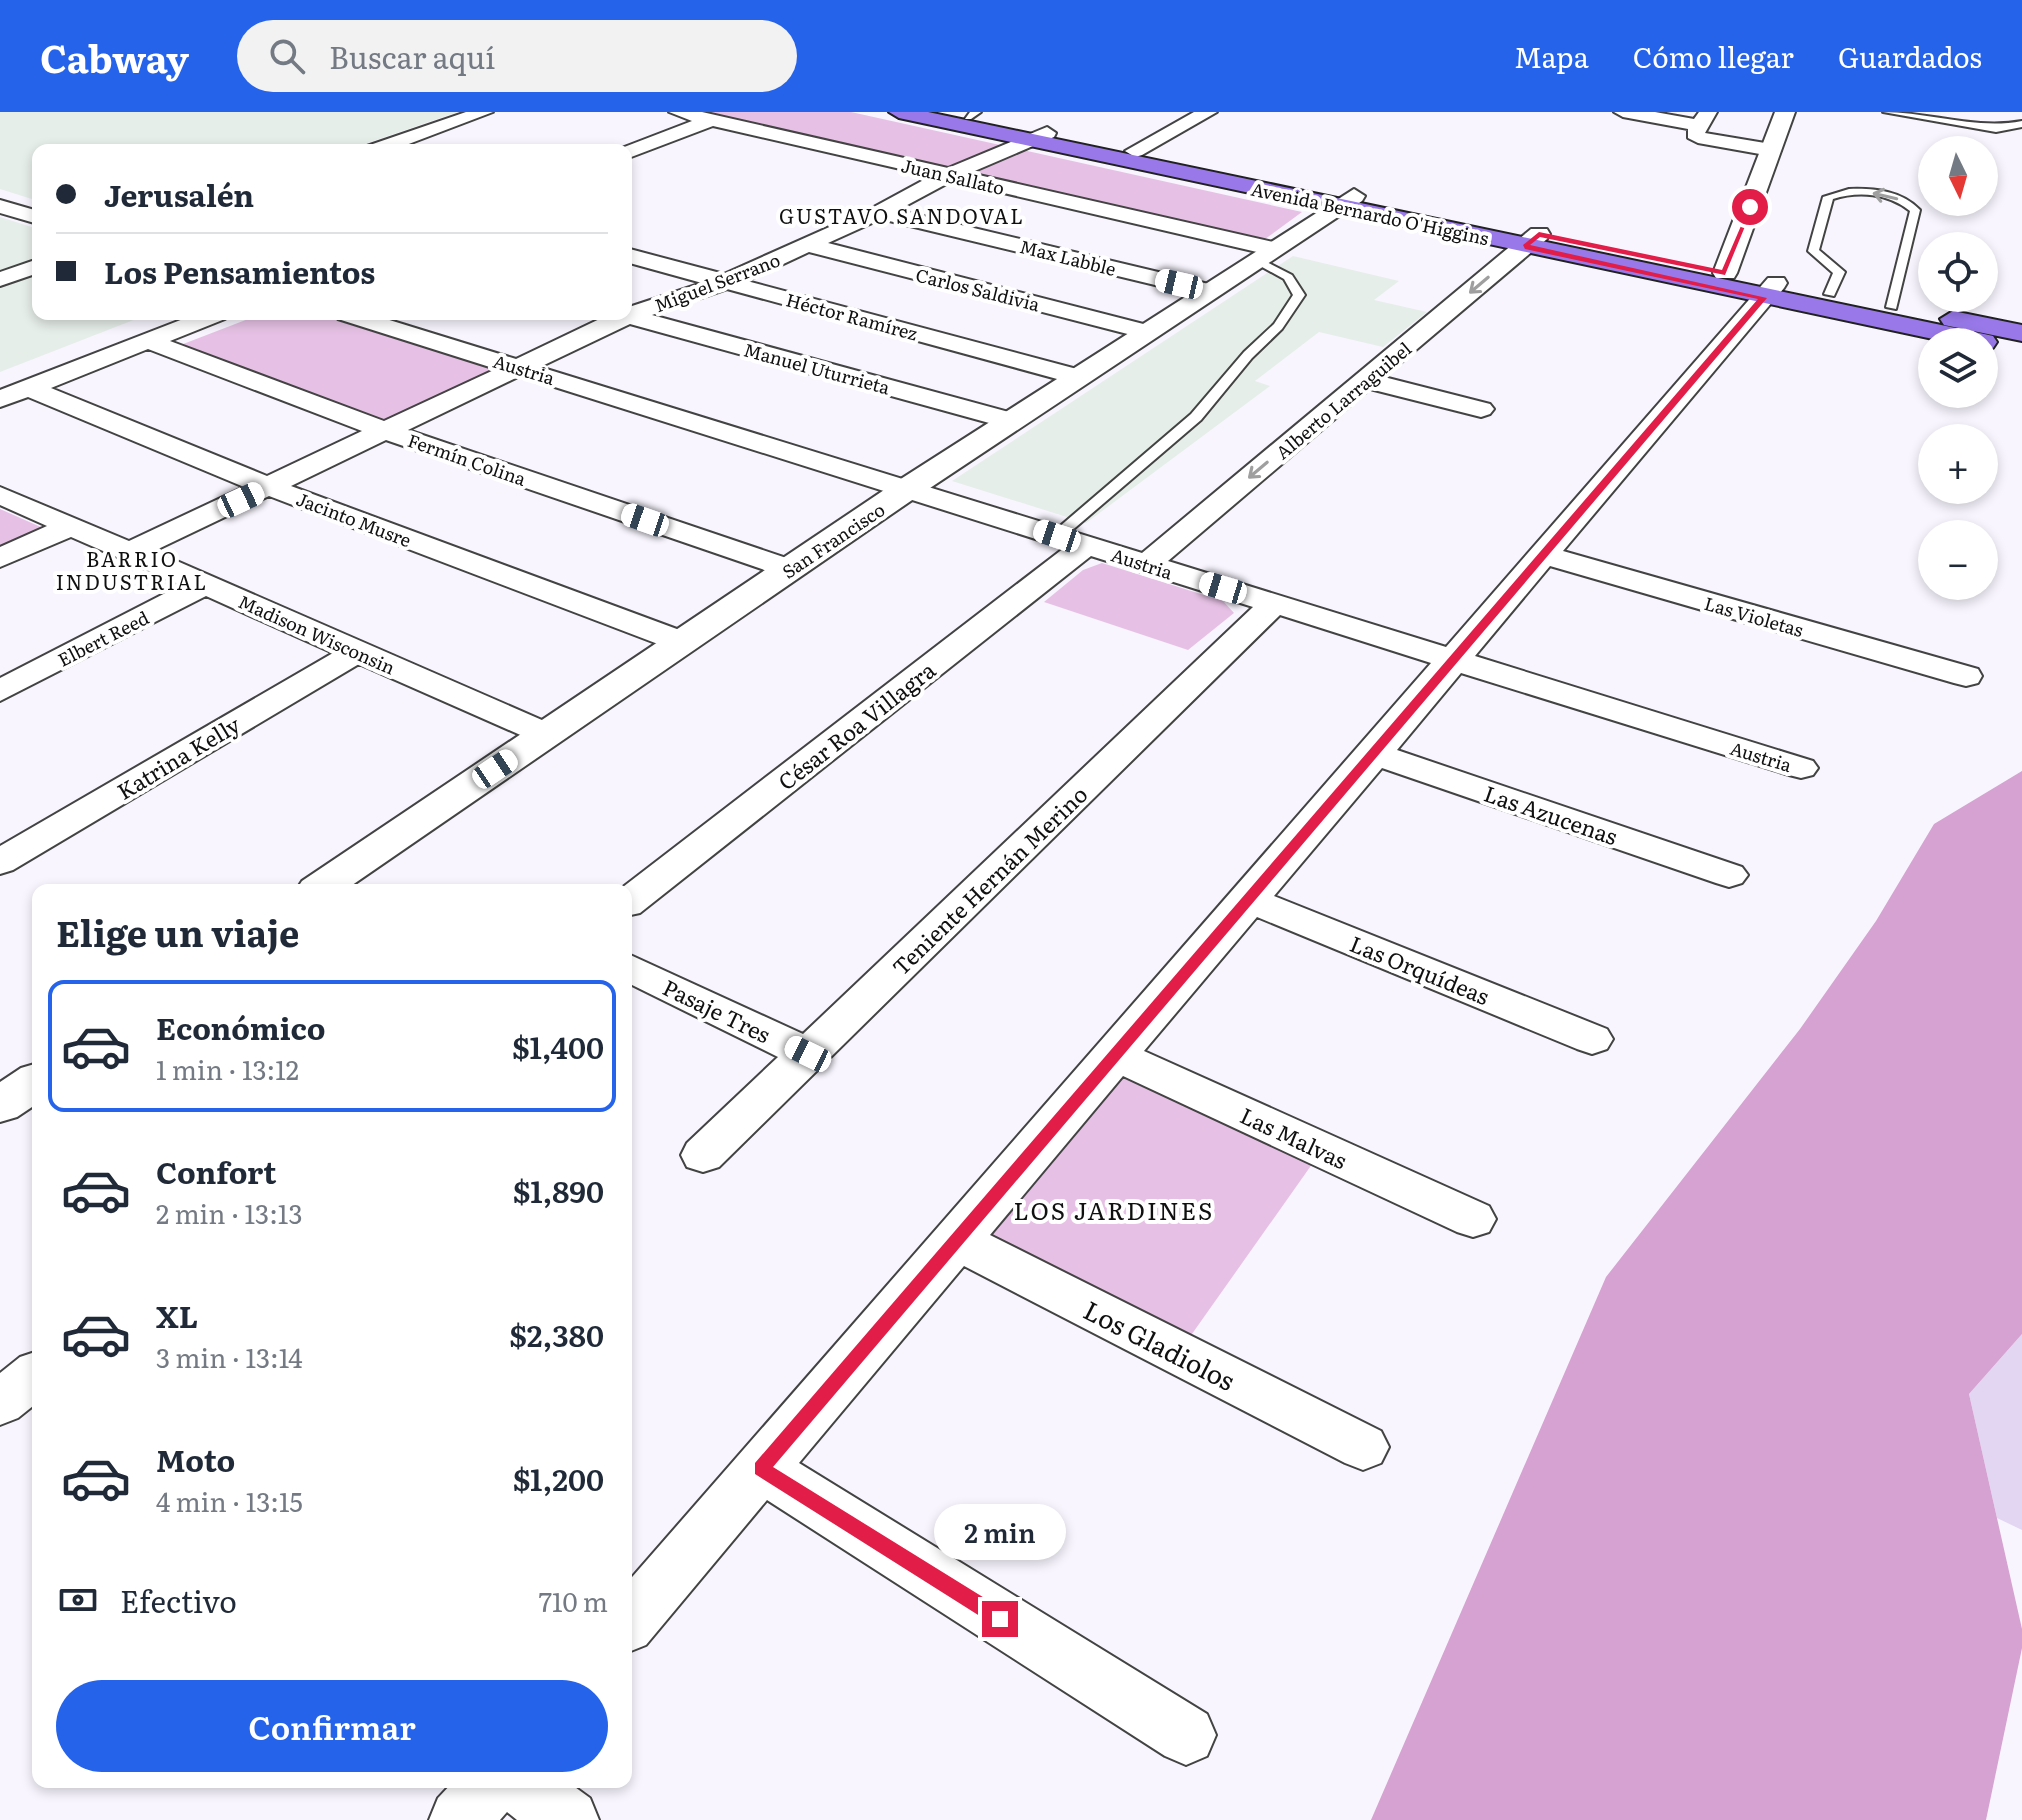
<!DOCTYPE html>
<html lang="es">
<meta charset="utf-8">
<style>
body{margin:0;font-family:Literata,serif;background:#f2f2f3;color:#1f2937;height:100vh;display:flex;flex-direction:column;font-size:30px;white-space:nowrap}
*{box-sizing:border-box;margin:0}
p{font-size:26px;color:#747a83}
.icon{flex:none;width:44px;height:44px;fill:none;stroke:currentColor;stroke-width:2;stroke-linecap:round;stroke-linejoin:round}
.map{position:relative;flex:1;overflow:hidden}
.drawer{position:absolute;left:32px;top:772px;width:600px;height:904px;display:flex;flex-direction:column;background:#fff;border-radius:16px;box-shadow:0 4px 12px #0003}
.drawer>*{flex:none}
.guide{position:absolute;left:32px;top:32px;width:600px;height:176px;border-radius:16px;box-shadow:0 4px 12px #0003;display:grid;align-content:center;height:176px;padding:0 24px;background:#fff}
.needle{width:52px;rotate:175deg}
.tools{position:absolute;left:1918px;top:24px;display:grid;gap:16px}
.tools a{display:grid;place-items:center;width:80px;height:80px;border-radius:50%;background:#fff;box-shadow:0 4px 12px #0003;font-size:40px}
.end{position:absolute;width:36px;height:36px;margin:-18px;border:10px solid #e11d48;background:#fff;box-shadow:0 0 0 4px #fff}
.from{border-radius:50%}
.bubble{position:absolute;height:56px;border-radius:28px;background:#fff;box-shadow:0 4px 12px #0003;font-size:26px;font-weight:600;line-height:56px;text-align:center}
.car{position:absolute;width:24px;height:48px;margin:-24px -12px;border-radius:10px;box-shadow:0 0 6px 2px #0007;background:linear-gradient(#fff 24%,#345 0 40%,#fff 0 76%,#345 0 86%,#fff 0)}
.guide b{display:flex;align-items:center;gap:28px;height:76px;font-size:30px}
.guide b+b{border-top:2px solid #e0e1e3}
.guide i{width:20px;height:20px;background:#1f2937}
ul{padding:0;list-style:none}
li{display:flex;align-items:center;gap:24px;height:132px;margin:0 16px 12px;padding:0 8px;border:4px solid transparent;border-radius:16px}
li div{flex:1}
li b{display:block;font-size:30px}
li em{font-style:normal;font-weight:600}
li.current{border-color:#2563eb}
li>.icon{width:72px;height:72px;stroke-width:1.5}
h2{padding:0 24px;font-size:36px;line-height:96px}
.pay{display:flex;align-items:center;gap:20px;height:88px;padding:0 24px;font-size:30px}
.pay p{margin-inline-start:auto}
.cta{display:flex;gap:16px;margin-top:auto;padding:16px 24px}
.cta a{flex:1;height:92px;border-radius:48px;background:#2563eb;color:#fff;font-size:32px;font-weight:600;line-height:92px;text-align:center}
header{display:flex;align-items:center;gap:48px;box-sizing:border-box;height:112px;padding:0 40px;background:#2563eb;color:#fff}
header strong{font-size:38px}
nav{display:flex;gap:44px;margin-inline-start:auto;font-size:28px}
.search{width:560px;height:72px;background:#f2f2f3;display:flex;align-items:center;gap:20px;box-sizing:border-box;padding:0 28px;border-radius:44px;color:#747a83;font-size:30px}
.map>svg:first-child{display:block}
.industrial{fill:#e6eee9}
.farmland{fill:#e3d6f2}
.green{fill:#e6c1e5}
.forest{fill:#d5a2d1}
.lines{fill:none;stroke-linecap:round;stroke-linejoin:round}
.service-casing{stroke:#434343;stroke-width:4}
.minor-casing{stroke:#434343;stroke-width:4}
.tertiary-casing{stroke:#434343;stroke-width:4}
.primary-casing{stroke:#212121;stroke-width:4}
.service{fill:#fff;fill-rule:evenodd}
.minor{fill:#fff;fill-rule:evenodd}
.tertiary{fill:#fff;fill-rule:evenodd}
.primary{fill:#9979ea;fill-rule:evenodd}
.oneway{stroke:#9f9f9f}
.route{fill:#e11d48}
.labels{text-anchor:middle;dominant-baseline:central;stroke-width:8;stroke-linejoin:round;paint-order:stroke}
.far-street-label{font-size:18px;fill:#101010;stroke:#fff}
.far-neighbourhood-label{font-size:20px;letter-spacing:2px;fill:#101010;stroke:#fff}
.street-label{font-size:22px;fill:#101010;stroke:#fff}
.neighbourhood-label{font-size:24px;letter-spacing:2px;fill:#101010;stroke:#fff}
.near-street-label{font-size:26px;fill:#101010;stroke:#fff}
</style>
<header>
<strong>Cabway</strong>
<div class="search"><svg class="icon" aria-label="search" viewBox="0 0 24 24"><circle cx="10" cy="10" r="6"/><path d="M15 15l6 6"/></svg>Buscar aquí</div>
<nav><a>Mapa</a><a>Cómo llegar</a><a>Guardados</a></nav>
</header>
<div class="map">
<svg width="2022" height="1708" viewBox="0 0 2022 1708">
<rect width="100%" height="100%" fill="#f8f5fe"/>
<path class="industrial" d="M0 0H458L347 38H38V89L0 77Z
M0 105 38 117V202H149L0 260Z
M1293 144 1399 169 1374 188 1427 200 1383 235 1319 220 1255 269 1270 274 1086 411 952 369Z"/>
<path class="farmland" d="M2022 1222V1418L1997 1406 1969 1282Z"/>
<path class="green" d="M698 0H851L1302 100 1261 130Z
M261 202H316L507 261 399 314 178 234Z
M0 397 43 416 0 435Z
M1102 451 1223 489 1234 501 1188 538 1044 490 1083 458Z
M1124 961 1315 1048 1187 1229 983 1123Z"/>
<path class="forest" d="M2022 659V1222L1969 1282 2022 1517V1536L1986 1708H1371L1606 1165 1800 917 1876 809 1934 712Z"/>
<g class="lines">
<defs>
<path id="service" d="M970 0H981L971 7H965Z
M1883 0C1930 0 1976 18 2022 9V15L1996 20Z
M1849 77C1875 76 1902 79 1920 98L1896 197 1886 195 1910 99C1888 81 1858 79 1833 87L1819 138 1845 160 1834 184 1824 182 1833 161 1808 139 1823 85Z
M1257 145 1292 163 1305 183 1282 217 1252 246 1201 308 1062 427H1052V421L1191 302 1244 240 1274 212 1293 183 1284 167 1253 150 1251 148Z"/>
<path id="minor" d="M466 0H493L393 38H364L367 34Z
M669 0H702L948 56 1047 15 1056 21 1054 25 970 61 1282 132 1285 137 1274 144 952 69 898 98 1217 174 1220 179 1209 186 881 107 828 131 1155 215 1159 220 1147 227 809 140 747 169 1088 260 1092 265 1079 273 727 177 652 203 1020 303 1024 309 1020 315 1011 317 630 212 540 255 1142 441 1531 117H1547L1550 122 1547 127 1384 265 1490 292 1494 297 1490 302 1481 305 1370 277 1168 449 1446 535 1768 166H1784L1787 171 1784 176 1563 439 1978 557 1982 564 1978 571 1966 574 1954 571 1550 454 1475 544 1813 649 1818 656 1813 663 1801 666 1789 663 1461 561 1397 638 1742 755 1748 763 1742 771 1729 775 1716 771 1382 656 1274 784 1607 917 1613 927 1607 937 1592 942 1577 937 1257 805 1144 939 1489 1094 1496 1107 1489 1120 1473 1125 1457 1120 1123 964 990 1123 1381 1319 1389 1335 1381 1351 1363 1358 1345 1351 964 1154 799 1351 1207 1602 1216 1623 1207 1644 1186 1653 1165 1644 767 1388 646 1533 626 1541V1472L1431 551 1280 503 719 1055 703 1060 687 1055 681 1043 687 1031 778 945 626 870V841L803 922 1253 495 1091 444 640 801 626 804V778H619L1064 436 520 264 408 318 801 451 805 457 801 463H779L386 328 291 374 693 523 698 530 693 537H671L269 384 154 439 558 615 563 622 558 629 546 632 534 629 359 552 13 758 0 762V734L333 541 206 484 0 589V566L181 473 71 425 0 455V435L47 414 0 393V375L129 429 244 375 28 285 0 295V278L196 202H229L225 207 170 229 384 309 496 257 338 207 334 202H370L516 247 610 202H626V196L702 171 626 150V136L724 162 872 96 931 64 713 14 626 47V38L619 37 692 9ZM148 237 362 319 267 364 51 276Z
M1194 0H1217L1142 43 1135 45 1125 39Z
M1614 0H1655L1694 7 1699 0H1717L1705 21 1771 32 1781 38 1771 44 1698 31 1688 26V17L1623 5Z
M0 88 38 99V112L0 101Z
M38 147V161L0 174V160Z
M38 1239V1290L18 1306 0 1313V1261L20 1245Z
M453 1670H568L590 1686 599 1708H517L507 1700 500 1708H429L438 1686Z"/>
<path id="tertiary" d="M1775 0H1795L1737 161 1734 166H1716L1713 161Z
M1354 77 1365 84 1362 89 918 384 345 778H296L302 769 896 370Z
M38 951V991L17 1005 0 1010V970L21 956Z"/>
<path id="primary" d="M889 0H928L1984 222 1993 224 1997 230 1993 236 1984 238V230H1947L899 6Z
M1953 199 2022 213V229L1944 213 1940 207Z"/>
</defs>
<use href="#service" class="service-casing"/>
<use href="#minor" class="minor-casing"/>
<use href="#tertiary" class="tertiary-casing"/>
<use href="#primary" class="primary-casing"/>
<use href="#service" class="service"/>
<use href="#minor" class="minor"/>
<use href="#tertiary" class="tertiary"/>
<use href="#primary" class="primary"/>
</g>
<defs><path id="oneway-shaft" d="M-6 0H5M1.5-3L5.5 0L1.5 3" fill="none" stroke-width="1.6" stroke-linecap="round" stroke-linejoin="round" transform="scale(2)"/></defs>
<g class="oneway">
<use href="#oneway-shaft" transform="translate(1885 84) rotate(-167)"/>
<use href="#oneway-shaft" transform="translate(1479 173) rotate(140)"/>
<use href="#oneway-shaft" transform="translate(1258 358) rotate(140)"/>
</g>
<path class="route" d="M1750 93 1753 95 1725 163 1540 125 1530 133 1767 186 773 1355 1007 1500V1513H994L755 1362V1351L1758 187 1525 137 1523 133 1539 120 1722 158Z"/>
<g class="labels">
<g class="far-street-label">
<text transform="translate(953 64) rotate(13)">Juan Sallato</text>
<text transform="translate(1370 101) rotate(12)">Avenida Bernardo O'Higgins</text>
<text transform="translate(1068 145) rotate(14)">Max Labble</text>
<text transform="translate(717 170) rotate(-21)">Miguel Serrano</text>
<text transform="translate(978 177) rotate(14)">Carlos Saldivia</text>
<text transform="translate(852 204) rotate(15)">Héctor Ramírez</text>
<text transform="translate(817 256) rotate(15)">Manuel Uturrieta</text>
<text transform="translate(524 257) rotate(17)">Austria</text>
<text transform="translate(1343 288) rotate(-40)">Alberto Larraguibel</text>
<text transform="translate(467 347) rotate(19)">Fermín Colina</text>
<text transform="translate(354 407) rotate(21)">Jacinto Musre</text>
<text transform="translate(833 428) rotate(-34)">San Francisco</text>
<text transform="translate(1142 451) rotate(18)">Austria</text>
<text transform="translate(1754 504) rotate(16)">Las Violetas</text>
<text transform="translate(317 522) rotate(24)">Madison Wisconsin</text>
<text transform="translate(103 526) rotate(-27)">Elbert Reed</text>
<text transform="translate(1761 644) rotate(17)">Austria</text>
</g>
<g class="far-neighbourhood-label">
<text x="902" y="103">GUSTAVO SANDOVAL</text>
<text x="132" y="446">BARRIO<tspan x="132" dy="23">INDUSTRIAL</tspan></text>
</g>
<g class="street-label">
<text transform="translate(856 613) rotate(-38)">César Roa Villagra</text>
<text transform="translate(178 645) rotate(-31)">Katrina Kelly</text>
<text transform="translate(1551 702) rotate(19)">Las Azucenas</text>
<text transform="translate(989 768) rotate(-44)">Teniente Hernán Merino</text>
<text transform="translate(1420 857) rotate(22)">Las Orquídeas</text>
<text transform="translate(717 898) rotate(26)">Pasaje Tres</text>
<text transform="translate(1294 1025) rotate(25)">Las Malvas</text>
</g>
<g class="neighbourhood-label">
<text x="1114" y="1097">LOS JARDINES</text>
</g>
<g class="near-street-label">
<text transform="translate(1160 1232) rotate(27)">Los Gladiolos</text>
</g>
</g>
</svg>
<div class="tools">
<a><svg class="needle" viewBox="-14 -14 28 28"><path d="M0-13l5 13h-10z" fill="#e53935"/><path d="M0 13l5-13h-10z" fill="#747a83"/></svg></a>
<a><svg class="icon" aria-label="locate" viewBox="0 0 24 24"><circle cx="12" cy="12" r="6"/><path d="M12 2v4M12 18v4M2 12h4M18 12h4"/></svg></a>
<a><svg class="icon" aria-label="layers" viewBox="0 0 24 24"><path d="M12 4l9 5-9 5-9-5zM3 14l9 5 9-5"/></svg></a>
<a>+</a>
<a>−</a>
</div>
<i class="end from" style="left:1750px;top:95px"></i>
<i class="end" style="left:1000px;top:1507px"></i>
<div class="bubble" style="left:934px;top:1392px;width:132px">2 min</div>
<i class="car" style="left:1179px;top:172px;rotate:283deg"></i>
<i class="car" style="left:241px;top:388px;rotate:65deg"></i>
<i class="car" style="left:645px;top:408px;rotate:289deg"></i>
<i class="car" style="left:1057px;top:424px;rotate:288deg"></i>
<i class="car" style="left:1223px;top:476px;rotate:287deg"></i>
<i class="car" style="left:495px;top:657px;rotate:56deg"></i>
<i class="car" style="left:808px;top:942px;rotate:296deg"></i>
<div class="guide">
<b><i class="from"></i>Jerusalén</b>
<b><i></i>Los Pensamientos</b>
</div>
<section class="drawer">
<h2>Elige un viaje</h2>
<ul>
<li class="current"><svg class="icon" aria-label="car" viewBox="0 0 24 24"><path d="M5 17H2v-5l4-1 3-4h7l3 4 3 1v5h-3M9 17h6M6 11h13"/><circle cx="7" cy="17" r="2"/><circle cx="17" cy="17" r="2"/></svg><div><b>Económico</b><p>1 min · 13:12</p></div><em>$1,400</em></li>
<li><svg class="icon" aria-label="car" viewBox="0 0 24 24"><path d="M5 17H2v-5l4-1 3-4h7l3 4 3 1v5h-3M9 17h6M6 11h13"/><circle cx="7" cy="17" r="2"/><circle cx="17" cy="17" r="2"/></svg><div><b>Confort</b><p>2 min · 13:13</p></div><em>$1,890</em></li>
<li><svg class="icon" aria-label="car" viewBox="0 0 24 24"><path d="M5 17H2v-5l4-1 3-4h7l3 4 3 1v5h-3M9 17h6M6 11h13"/><circle cx="7" cy="17" r="2"/><circle cx="17" cy="17" r="2"/></svg><div><b>XL</b><p>3 min · 13:14</p></div><em>$2,380</em></li>
<li><svg class="icon" aria-label="car" viewBox="0 0 24 24"><path d="M5 17H2v-5l4-1 3-4h7l3 4 3 1v5h-3M9 17h6M6 11h13"/><circle cx="7" cy="17" r="2"/><circle cx="17" cy="17" r="2"/></svg><div><b>Moto</b><p>4 min · 13:15</p></div><em>$1,200</em></li>
</ul>
<div class="pay"><svg class="icon" aria-label="cash" viewBox="0 0 24 24"><path d="M3 7h18v10H3z"/><circle cx="12" cy="12" r="2"/></svg>Efectivo<p>710 m</p></div>
<div class="cta"><a>Confirmar</a></div>
</section>
</div>
